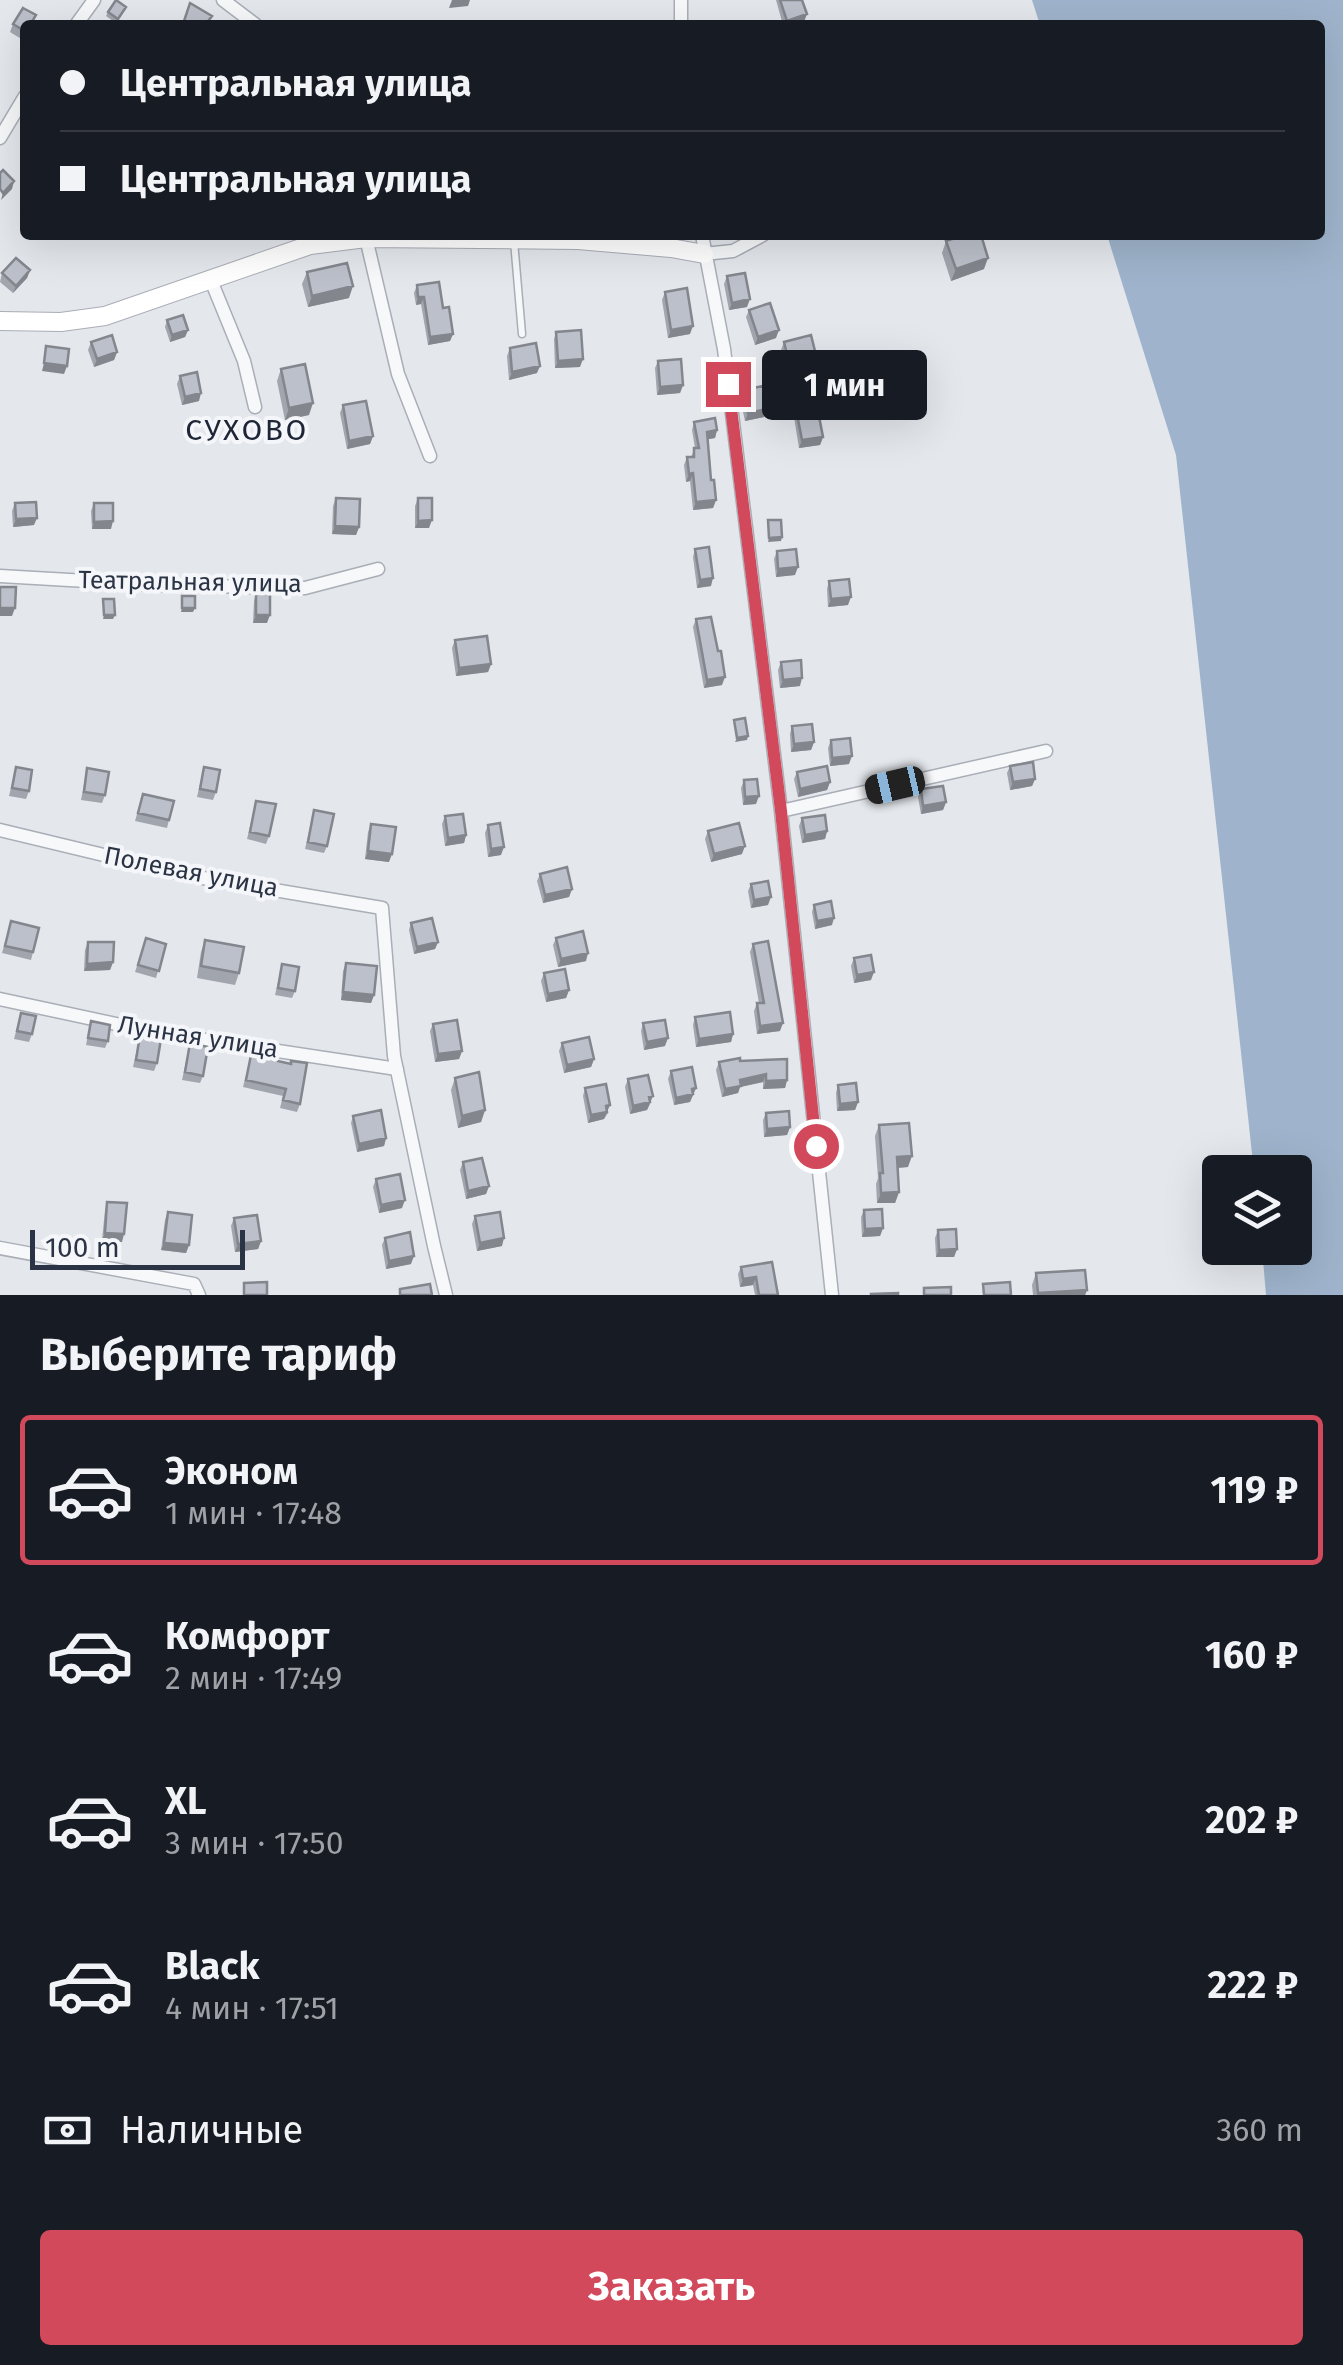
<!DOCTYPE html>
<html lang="ru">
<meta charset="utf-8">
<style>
body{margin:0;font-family:"Fira Sans",sans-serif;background:#242831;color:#f1f3f6;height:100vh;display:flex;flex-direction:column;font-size:38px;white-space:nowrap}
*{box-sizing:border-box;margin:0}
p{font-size:32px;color:#9ea1a6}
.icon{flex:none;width:55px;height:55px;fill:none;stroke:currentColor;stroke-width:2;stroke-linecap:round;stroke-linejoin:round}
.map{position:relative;height:1295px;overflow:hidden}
.sheet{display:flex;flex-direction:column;background:#171b24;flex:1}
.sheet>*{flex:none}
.top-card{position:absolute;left:20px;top:20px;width:1305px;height:220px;border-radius:10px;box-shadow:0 10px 40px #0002;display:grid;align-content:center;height:220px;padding:0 40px;background:#171b24}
.fabs{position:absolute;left:1202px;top:1155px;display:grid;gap:20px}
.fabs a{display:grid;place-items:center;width:110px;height:110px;border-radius:10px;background:#171b24;box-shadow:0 10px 40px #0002;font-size:50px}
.scale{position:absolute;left:30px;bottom:25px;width:215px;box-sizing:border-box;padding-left:10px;border:5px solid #2b3445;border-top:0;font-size:28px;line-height:35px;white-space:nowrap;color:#2b3445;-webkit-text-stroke:8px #f4f6f9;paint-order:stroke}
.end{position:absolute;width:45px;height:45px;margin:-22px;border:12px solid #d1495b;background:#fff;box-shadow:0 0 0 5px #fff}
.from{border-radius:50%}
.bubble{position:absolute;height:70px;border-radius:10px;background:#171b24;box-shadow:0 10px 40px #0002;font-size:32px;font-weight:700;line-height:70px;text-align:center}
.car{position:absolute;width:30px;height:60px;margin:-30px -15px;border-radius:12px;box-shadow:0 0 8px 2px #0007;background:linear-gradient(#222 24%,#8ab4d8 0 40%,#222 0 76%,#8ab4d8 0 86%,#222 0)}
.top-card b{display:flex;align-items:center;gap:35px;height:95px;font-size:38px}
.top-card b+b{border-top:2px solid #363941}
.top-card i{width:25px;height:25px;background:#f1f3f6}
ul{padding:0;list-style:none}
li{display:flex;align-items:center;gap:30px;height:150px;margin:0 20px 15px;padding:0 20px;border:5px solid transparent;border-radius:10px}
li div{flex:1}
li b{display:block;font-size:38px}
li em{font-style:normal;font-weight:700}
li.selected{border-color:#d1495b}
li>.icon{width:90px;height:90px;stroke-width:1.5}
h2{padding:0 40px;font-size:45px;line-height:120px}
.pay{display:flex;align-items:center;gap:25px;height:110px;padding:0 40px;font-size:38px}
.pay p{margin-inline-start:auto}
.cta{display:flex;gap:20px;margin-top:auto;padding:20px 40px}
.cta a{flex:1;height:115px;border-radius:10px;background:#d1495b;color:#fff;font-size:40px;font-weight:700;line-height:115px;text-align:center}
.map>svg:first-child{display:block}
.water{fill:#9fb4cc}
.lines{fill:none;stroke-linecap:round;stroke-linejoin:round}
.lane-casing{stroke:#a9aeb7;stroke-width:9}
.street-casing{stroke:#a9aeb7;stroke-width:15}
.secondary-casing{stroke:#a9aeb7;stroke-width:20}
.lane{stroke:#f7f8fa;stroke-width:6}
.street{stroke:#f7f8fa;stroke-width:12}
.secondary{stroke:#fff;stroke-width:18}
.wall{fill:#a1a5ae}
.shaded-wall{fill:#83868d}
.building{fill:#bbc0ca;stroke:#83868d;stroke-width:2.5}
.route{stroke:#d1495b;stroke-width:12}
.labels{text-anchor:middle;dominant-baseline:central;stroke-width:8;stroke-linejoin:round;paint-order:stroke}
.street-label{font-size:25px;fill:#2b3445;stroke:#f4f6f9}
.quarter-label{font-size:30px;letter-spacing:2.5px;fill:#1d2536;stroke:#f4f6f9}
</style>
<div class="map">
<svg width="1343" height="1295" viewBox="0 0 1343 1295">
<rect width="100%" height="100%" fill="#e4e7ec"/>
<path class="water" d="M1032 0H1343V1295H1266L1262 1248H1295V1172H1254L1176 455 1107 235H1320V25H1040Z"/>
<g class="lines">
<defs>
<path id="lane" d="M514 241 522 334"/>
<path id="street" d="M223 0 256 25
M681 0V25
M76 25 94 0
M0 138 25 96
M702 235 724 349 781 811 832 1295
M366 238 398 374 430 456
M704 254 733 251 763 235
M210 278 244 361 255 407
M0 576 156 585 305 588 378 569
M781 811 1046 751
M0 830 191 876 382 908 394 1056 434 1246 446 1295
M0 999 153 1032 397 1069
M0 1248 194 1284 199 1295"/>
<path id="secondary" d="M0 321 61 322 105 316 310 245 366 238 578 240 671 248 704 254"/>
</defs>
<use href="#lane" class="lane-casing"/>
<use href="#street" class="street-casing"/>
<use href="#secondary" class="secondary-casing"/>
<use href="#lane" class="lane"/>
<use href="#street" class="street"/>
<use href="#secondary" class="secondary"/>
</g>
<path class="wall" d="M776 0H802L804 22 795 25H783Z
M126 7 116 23 106 16 108 12Z
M36 15 32 25H25V37L23 40 10 32 13 24Z
M946 241 984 269 951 281 942 253Z
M30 270 27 278 13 293 0 282 2 273Z
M307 272 349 298 308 307 302 284Z
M727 276 747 307 729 310 724 284Z
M417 285 443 308 453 334 450 341 428 345 421 304 416 305 414 293Z
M665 292 690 334 668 338 662 300Z
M749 310 776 338 755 345 746 317Z
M167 320 188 330 185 337 170 342 165 327Z
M556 332 580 367 555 368 554 339Z
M91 342 117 352 114 360 94 367 88 350Z
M784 342 815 366 787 374 781 350Z
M510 348 537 373 509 380 507 356Z
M658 361 683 385 680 393 657 395 655 368Z
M281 369 309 415 285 420 277 381Z
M180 376 199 401 182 405 177 384Z
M743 390 767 409 764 417 745 421 740 398Z
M343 405 373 436 370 444 347 449 340 413Z
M796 409 823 437 820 445 799 448 794 417Z
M694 422 717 430 715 438 708 439 711 480 716 500 713 508 693 510 690 481 686 482 684 465 687 457H691L695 448 692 430Z
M336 498 359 527 356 535 332 534 333 506Z
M418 498 429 528H415V506Z
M15 503 34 525 13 527 12 511Z
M94 503 111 529H92L91 511Z
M695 549 711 586 697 588 693 557Z
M777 551 795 575 776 577 774 559Z
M829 581 848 605 828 607 827 589Z
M256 593 267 623H253L254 601Z
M696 619 718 651 722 685 704 688 693 627Z
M455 640 491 664 488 672 456 676 452 648Z
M781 662 800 686 780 688 778 670Z
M792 726 814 742 811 750 791 752 790 734Z
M831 740 849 764 830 766 828 748Z
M1010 766 1035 779 1032 786 1010 790 1007 773Z
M16 767 29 791 26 799 9 796Z
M204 767 216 792 213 800 197 797Z
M87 768 105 795 102 803 81 800Z
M797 772 830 782 827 790 798 797 794 779Z
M744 780 756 804 743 805 741 788Z
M921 789 946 802 943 810 921 814 918 797Z
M143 794 169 820 167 828 135 821Z
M256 801 269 836 266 844 247 839Z
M314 810 327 846 324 853 305 849Z
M445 816 466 835 464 843 445 846 442 824Z
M802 818 827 831 825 839 802 843 799 826Z
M371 824 389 862 365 859 368 832Z
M488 825 501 855 488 857 485 833Z
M708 831 742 854 711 862 705 839Z
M540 874 572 889 569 897 543 903 537 881Z
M751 884 768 905 751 908 748 891Z
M814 905 832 925 815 929 812 912Z
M11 921 33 952 31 960 2 953Z
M411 923 438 942 435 949 414 954 409 930Z
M146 938 166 944 156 978 135 972Z
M556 938 586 961 558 967 553 945Z
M205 940 239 973 235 985 197 978 201 952Z
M88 942 113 962 110 970 84 971 85 950Z
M753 944 780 1031 757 1034 754 1011 757 1003H759L750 952Z
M854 958 871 980 854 983 851 966Z
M346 963 374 995 371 1003 341 1000 343 971Z
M282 964 295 991 292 998 275 995Z
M544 973 569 990 566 998 546 1002 541 981Z
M21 1013 32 1034 29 1042 14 1039Z
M695 1017 733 1034 731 1042 696 1047 693 1025Z
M91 1021 108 1041 105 1048 86 1045Z
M643 1023 665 1046 644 1050 641 1031Z
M433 1024 462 1051 459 1059 435 1062 430 1031Z
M140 1035 157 1063 154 1071 133 1067Z
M190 1043 203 1076 200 1083 182 1080Z
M562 1043 594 1059 591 1067 564 1073 559 1051Z
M251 1055 291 1064 300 1104 297 1112 280 1108 283 1096 243 1087Z
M740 1061 787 1080 785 1088 763 1089V1082L740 1087 738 1093 722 1097 716 1070 719 1062Z
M671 1071 696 1088 690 1102 674 1105 668 1079Z
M455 1078 485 1110 481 1122 458 1128 451 1090Z
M628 1079 650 1104 647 1110 630 1114 625 1087Z
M838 1085 858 1102 855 1110 837 1111 836 1093Z
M585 1088 608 1113 604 1119 588 1123 583 1096Z
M766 1113 790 1127 787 1135 764 1137 763 1120Z
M353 1116 386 1138 384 1146 357 1152 351 1123Z
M879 1125 908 1167 898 1168 899 1192 895 1203H877L876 1184 878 1178 875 1136Z
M463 1162 489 1186 486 1194 466 1199 460 1170Z
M376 1179 402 1208 379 1213 373 1187Z
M107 1202 122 1242 102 1240 105 1210Z
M864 1210 883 1228 880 1236 862 1237 861 1217Z
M168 1212 189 1245 186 1253 161 1250 165 1220Z
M475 1216 502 1246 477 1251 472 1224Z
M234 1218 261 1241 258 1249 235 1252 231 1226Z
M938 1230 957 1249 954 1257H936L935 1238Z
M385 1238 411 1264 386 1269 382 1245Z
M741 1267 778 1295H755L753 1285 740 1287 738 1274Z
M1036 1273 1087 1290 1085 1295H1033L1032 1285Z"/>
<path class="shaded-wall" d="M452 0H470L468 6 449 8Z
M807 14 804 22 795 25H786L787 21Z
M14 181 12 189 1 200 3 193Z
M988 258 984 269 951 281 956 269Z
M30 270 27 278 13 293 16 286Z
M353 286 349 298 308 307 312 296Z
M418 297H424L421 304 416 305Z
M750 299 747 307 729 310 732 303Z
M693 326 690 334 668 338 671 330Z
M188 330 185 337 170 342 172 335Z
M779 330 776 338 755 345 758 337Z
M453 334 450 341 428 345 430 337Z
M117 352 114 360 94 367 97 359Z
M583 359 580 367 555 368 558 361Z
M817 359 815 366 787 374 790 366Z
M44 363 67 366 64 374 42 371Z
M540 366 537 373 509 380 512 372Z
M683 385 680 393 657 395 660 387Z
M201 393 199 401 182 405 185 397Z
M313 403 309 415 285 420 289 408Z
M767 409 764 417 745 421 748 413Z
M717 430 715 438 704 440 707 432Z
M373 436 370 444 347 449 349 441Z
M823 437 820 445 799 448 802 440Z
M693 473 690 481 686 482 689 474Z
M716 500 713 508 693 510 696 502Z
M37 518 34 525 13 527 16 519Z
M432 520 429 528H415L418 521Z
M113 521 111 529H92L94 522Z
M335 526 359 527 356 535 332 534Z
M782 537 781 541 768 542 769 538Z
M798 567 795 575 776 577 778 569Z
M713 578 711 586 697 588 700 580Z
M851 597 848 605 828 607 831 599Z
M0 608H15L12 616H0Z
M182 608H195L193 612H181Z
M104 615H115L113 619H103Z
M256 615H270L267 623H253Z
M491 664 488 672 456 676 459 668Z
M725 677 722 685 704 688 707 680Z
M802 678 800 686 780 688 783 680Z
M748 736 747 740 735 742 737 738Z
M814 742 811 750 791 752 794 744Z
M852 756 849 764 830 766 832 758Z
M1035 779 1032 786 1010 790 1013 782Z
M830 782 827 790 798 797 800 789Z
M759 796 756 804 743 805 745 797Z
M946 802 943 810 921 814 923 806Z
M827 831 825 839 802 843 805 835Z
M466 835 464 843 445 846 448 838Z
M745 846 742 854 711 862 714 854Z
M504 847 501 855 488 857 491 849Z
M368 851 392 854 389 862 365 859Z
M572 889 569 897 543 903 545 895Z
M771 897 768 905 751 908 754 900Z
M834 918 832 925 815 929 817 921Z
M438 942 435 949 414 954 417 947Z
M588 953 586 961 558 967 561 959Z
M113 962 110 970 84 971 87 964Z
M874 972 871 980 854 983 857 975Z
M569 990 566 998 546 1002 548 994Z
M343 992 374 995 371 1003 341 1000Z
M783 1023 780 1031 757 1034 760 1026Z
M733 1034 731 1042 696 1047 699 1039Z
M668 1038 665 1046 644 1050 647 1042Z
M462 1051 459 1059 435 1062 438 1054Z
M594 1059 591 1067 564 1073 567 1065Z
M766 1074 763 1082 740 1087 738 1093 722 1097 725 1089 740 1080Z
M787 1080 785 1088 763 1089 766 1081Z
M696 1088 690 1102 674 1105 676 1098Z
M653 1096 647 1110 630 1114 633 1106Z
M858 1102 855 1110 837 1111 840 1104Z
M610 1105 604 1119 588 1123 591 1115 606 1106Z
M485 1110 481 1122 458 1128 462 1116Z
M790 1127 787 1135 764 1137 767 1129Z
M386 1138 384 1146 357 1152 359 1144Z
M912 1156 908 1167 893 1168 897 1157Z
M489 1186 486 1194 466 1199 468 1191Z
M899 1192 895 1203H877L881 1193Z
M405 1200 402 1208 379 1213 381 1205Z
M883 1228 880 1236 862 1237 865 1229Z
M105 1233 124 1234 122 1242 102 1240Z
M504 1238 502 1246 477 1251 480 1243Z
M261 1241 258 1249 235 1252 238 1244Z
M164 1243 189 1245 186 1253 161 1250Z
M957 1249 954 1257H936L939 1250Z
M414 1256 411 1264 386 1269 389 1261Z
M756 1277 753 1285 740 1287 743 1279Z
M1087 1290 1085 1295H1037L1038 1293Z"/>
<path class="building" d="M116 0 126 7 118 19 108 12Z
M780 0H802L807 14 787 21Z
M190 3 212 16 205 25H192L184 21Z
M23 8 36 15 30 25H25V31L13 24Z
M3 170 14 181 3 193 0 189V173Z
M964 235H981L988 258 956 269 946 241Z
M16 258 30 270 16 286 2 273Z
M347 263 353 286 312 296 307 272Z
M745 273 750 299 732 303 727 276Z
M439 282 443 308 449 307 453 334 430 337 424 297H418L417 285Z
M687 288 693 326 671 330 665 292Z
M770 303 779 330 758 337 749 310Z
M183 315 188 330 172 335 167 320Z
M581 330 583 359 558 361 556 332Z
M112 335 117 352 97 359 91 342Z
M811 335 817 359 790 366 784 342Z
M536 343 540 366 512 372 510 348Z
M46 346 69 349 67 366 44 363Z
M681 359 683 385 660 387 658 361Z
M305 364 313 403 289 408 281 369Z
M197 372 201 393 185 397 180 376Z
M763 386 767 409 748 413 743 390Z
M366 401 373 436 349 441 343 405Z
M817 406 823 437 802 440 796 409Z
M715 418 717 430 707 432 711 480H714L716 500 696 502 693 473 689 474 687 457H694V448H699L694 422Z
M336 498 360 499 359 527 335 526Z
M418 498H432V520L418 521Z
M36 502 37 518 16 519 15 503Z
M94 503H113V521L94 522Z
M768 520H781L782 537 769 538Z
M709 547 713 578 700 580 695 549Z
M796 549 798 567 778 569 777 551Z
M849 579 851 597 831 599 829 581Z
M0 587H16L15 608H0Z
M256 593H270V615H256Z
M182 596H195V608H182Z
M103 599H114L115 615H104Z
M711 617 718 651H721L725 677 707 680 696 619Z
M487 636 491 664 459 668 455 640Z
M801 660 802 678 783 680 781 662Z
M745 718 748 736 737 738 734 720Z
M812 724 814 742 794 744 792 726Z
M850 738 852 756 832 758 831 740Z
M1033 762 1035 779 1013 782 1010 766Z
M827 766 830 782 800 789 797 772Z
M16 767 32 770 29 791 12 788Z
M204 767 220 770 216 792 200 789Z
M87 768 109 772 105 795 84 792Z
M757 779 759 796 745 797 744 780Z
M943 786 946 802 923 806 921 789Z
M143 794 174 801 169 820 138 813Z
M256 801 276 804 269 836 250 832Z
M314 810 334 814 327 846 308 842Z
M463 814 466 835 448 838 445 816Z
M825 815 827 831 805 835 802 818Z
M500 823 504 847 491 849 488 825Z
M739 823 745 846 714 854 708 831Z
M371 824 396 827 392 854 368 851Z
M567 867 572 889 545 895 540 874Z
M768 881 771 897 754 900 751 884Z
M831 901 834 918 817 921 814 905Z
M432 918 438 942 417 947 411 923Z
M11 921 39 928 33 952 5 946Z
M583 931 588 953 561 959 556 938Z
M146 938 166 944 159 971 138 965Z
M205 940 244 947 239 973 201 966Z
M768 941 783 1023 760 1026 757 1003H764L753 944Z
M88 942H114L113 962 87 964Z
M871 955 874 972 857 975 854 958Z
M346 963 377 966 374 995 343 992Z
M282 964 299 967 295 991 278 988Z
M565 969 569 990 548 994 544 973Z
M730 1012 733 1034 699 1039 695 1017Z
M21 1013 36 1016 32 1034 17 1031Z
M457 1020 462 1051 438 1054 433 1024Z
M665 1020 668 1038 647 1042 643 1023Z
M91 1021 110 1025 108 1041 88 1038Z
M140 1035 161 1039 157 1063 136 1060Z
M589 1037 594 1059 567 1065 562 1043Z
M190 1043 208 1047 203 1076 185 1072Z
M251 1055 291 1064V1061L307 1063 300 1104 283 1100 286 1089 246 1080Z
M740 1058V1061L787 1059V1080L766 1081V1074L740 1080 741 1086 725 1089 719 1062Z
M692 1067 696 1088 692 1089 693 1094 676 1098 671 1071Z
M479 1072 485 1110 462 1116 455 1078Z
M648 1075 653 1096 649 1097 650 1102 633 1106 628 1079Z
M856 1083 858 1102 840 1104 838 1085Z
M606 1084 610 1105 606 1106 607 1112 591 1115 585 1088Z
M381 1110 386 1138 359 1144 353 1116Z
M789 1111 790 1127 767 1129 766 1113Z
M909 1123 912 1156 897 1157 899 1192 881 1193 880 1173H883L879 1125Z
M482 1158 489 1186 468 1191 463 1162Z
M400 1174 405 1200 381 1205 376 1179Z
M107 1202 127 1203 124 1234 105 1233Z
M882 1209 883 1228 865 1229 864 1210Z
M168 1212 192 1215 189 1245 164 1243Z
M500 1212 504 1238 480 1243 475 1216Z
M257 1215 261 1241 238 1244 234 1218Z
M956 1229 957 1249 939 1250 938 1230Z
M410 1232 414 1256 389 1261 385 1238Z
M772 1262 778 1295H759L756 1277 743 1279 741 1267Z
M1085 1270 1087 1290 1038 1293 1036 1273Z
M267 1282V1295H244V1283Z
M1010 1282 1011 1295H984L983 1284Z
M430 1284 432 1295H400V1289Z
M951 1287V1295H924V1288Z
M898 1293V1295H871V1294Z"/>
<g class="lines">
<path class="route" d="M728 384 781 811 816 1146"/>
</g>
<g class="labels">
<g class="street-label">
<text transform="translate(190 582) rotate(1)">Театральная улица</text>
<text transform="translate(191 872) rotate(11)">Полевая улица</text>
<text transform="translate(198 1037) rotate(9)">Лунная улица</text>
</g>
<g class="quarter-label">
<text x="247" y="430">СУХОВО</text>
</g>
</g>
</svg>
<div class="fabs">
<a><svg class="icon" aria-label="layers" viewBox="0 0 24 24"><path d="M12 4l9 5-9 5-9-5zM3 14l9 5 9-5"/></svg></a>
</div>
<div class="scale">100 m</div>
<i class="end from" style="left:816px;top:1146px"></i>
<i class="end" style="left:728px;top:384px"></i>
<div class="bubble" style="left:762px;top:350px;width:165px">1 мин</div>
<i class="car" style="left:895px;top:785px;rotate:257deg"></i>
<div class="top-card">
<b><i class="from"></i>Центральная улица</b>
<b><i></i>Центральная улица</b>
</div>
</div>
<section class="sheet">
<h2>Выберите тариф</h2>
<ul>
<li class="selected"><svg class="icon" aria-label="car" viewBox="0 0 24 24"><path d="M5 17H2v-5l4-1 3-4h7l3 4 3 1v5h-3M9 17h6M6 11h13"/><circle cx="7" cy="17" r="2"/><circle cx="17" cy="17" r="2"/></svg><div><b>Эконом</b><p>1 мин · 17:48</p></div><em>119 ₽</em></li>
<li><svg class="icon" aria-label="car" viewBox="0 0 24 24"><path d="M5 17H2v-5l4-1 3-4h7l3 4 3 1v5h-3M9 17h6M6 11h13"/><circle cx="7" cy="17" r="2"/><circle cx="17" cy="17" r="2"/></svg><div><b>Комфорт</b><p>2 мин · 17:49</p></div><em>160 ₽</em></li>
<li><svg class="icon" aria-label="car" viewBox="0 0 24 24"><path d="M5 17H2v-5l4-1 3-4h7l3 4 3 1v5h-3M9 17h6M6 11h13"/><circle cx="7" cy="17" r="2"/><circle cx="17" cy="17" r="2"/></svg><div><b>XL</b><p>3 мин · 17:50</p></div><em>202 ₽</em></li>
<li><svg class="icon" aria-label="car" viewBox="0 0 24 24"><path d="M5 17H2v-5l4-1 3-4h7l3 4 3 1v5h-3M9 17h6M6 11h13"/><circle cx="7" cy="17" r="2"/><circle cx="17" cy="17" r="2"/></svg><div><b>Black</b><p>4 мин · 17:51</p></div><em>222 ₽</em></li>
</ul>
<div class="pay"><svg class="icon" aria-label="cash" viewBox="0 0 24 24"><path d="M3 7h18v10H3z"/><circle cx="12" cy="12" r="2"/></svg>Наличные<p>360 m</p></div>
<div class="cta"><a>Заказать</a></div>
</section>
